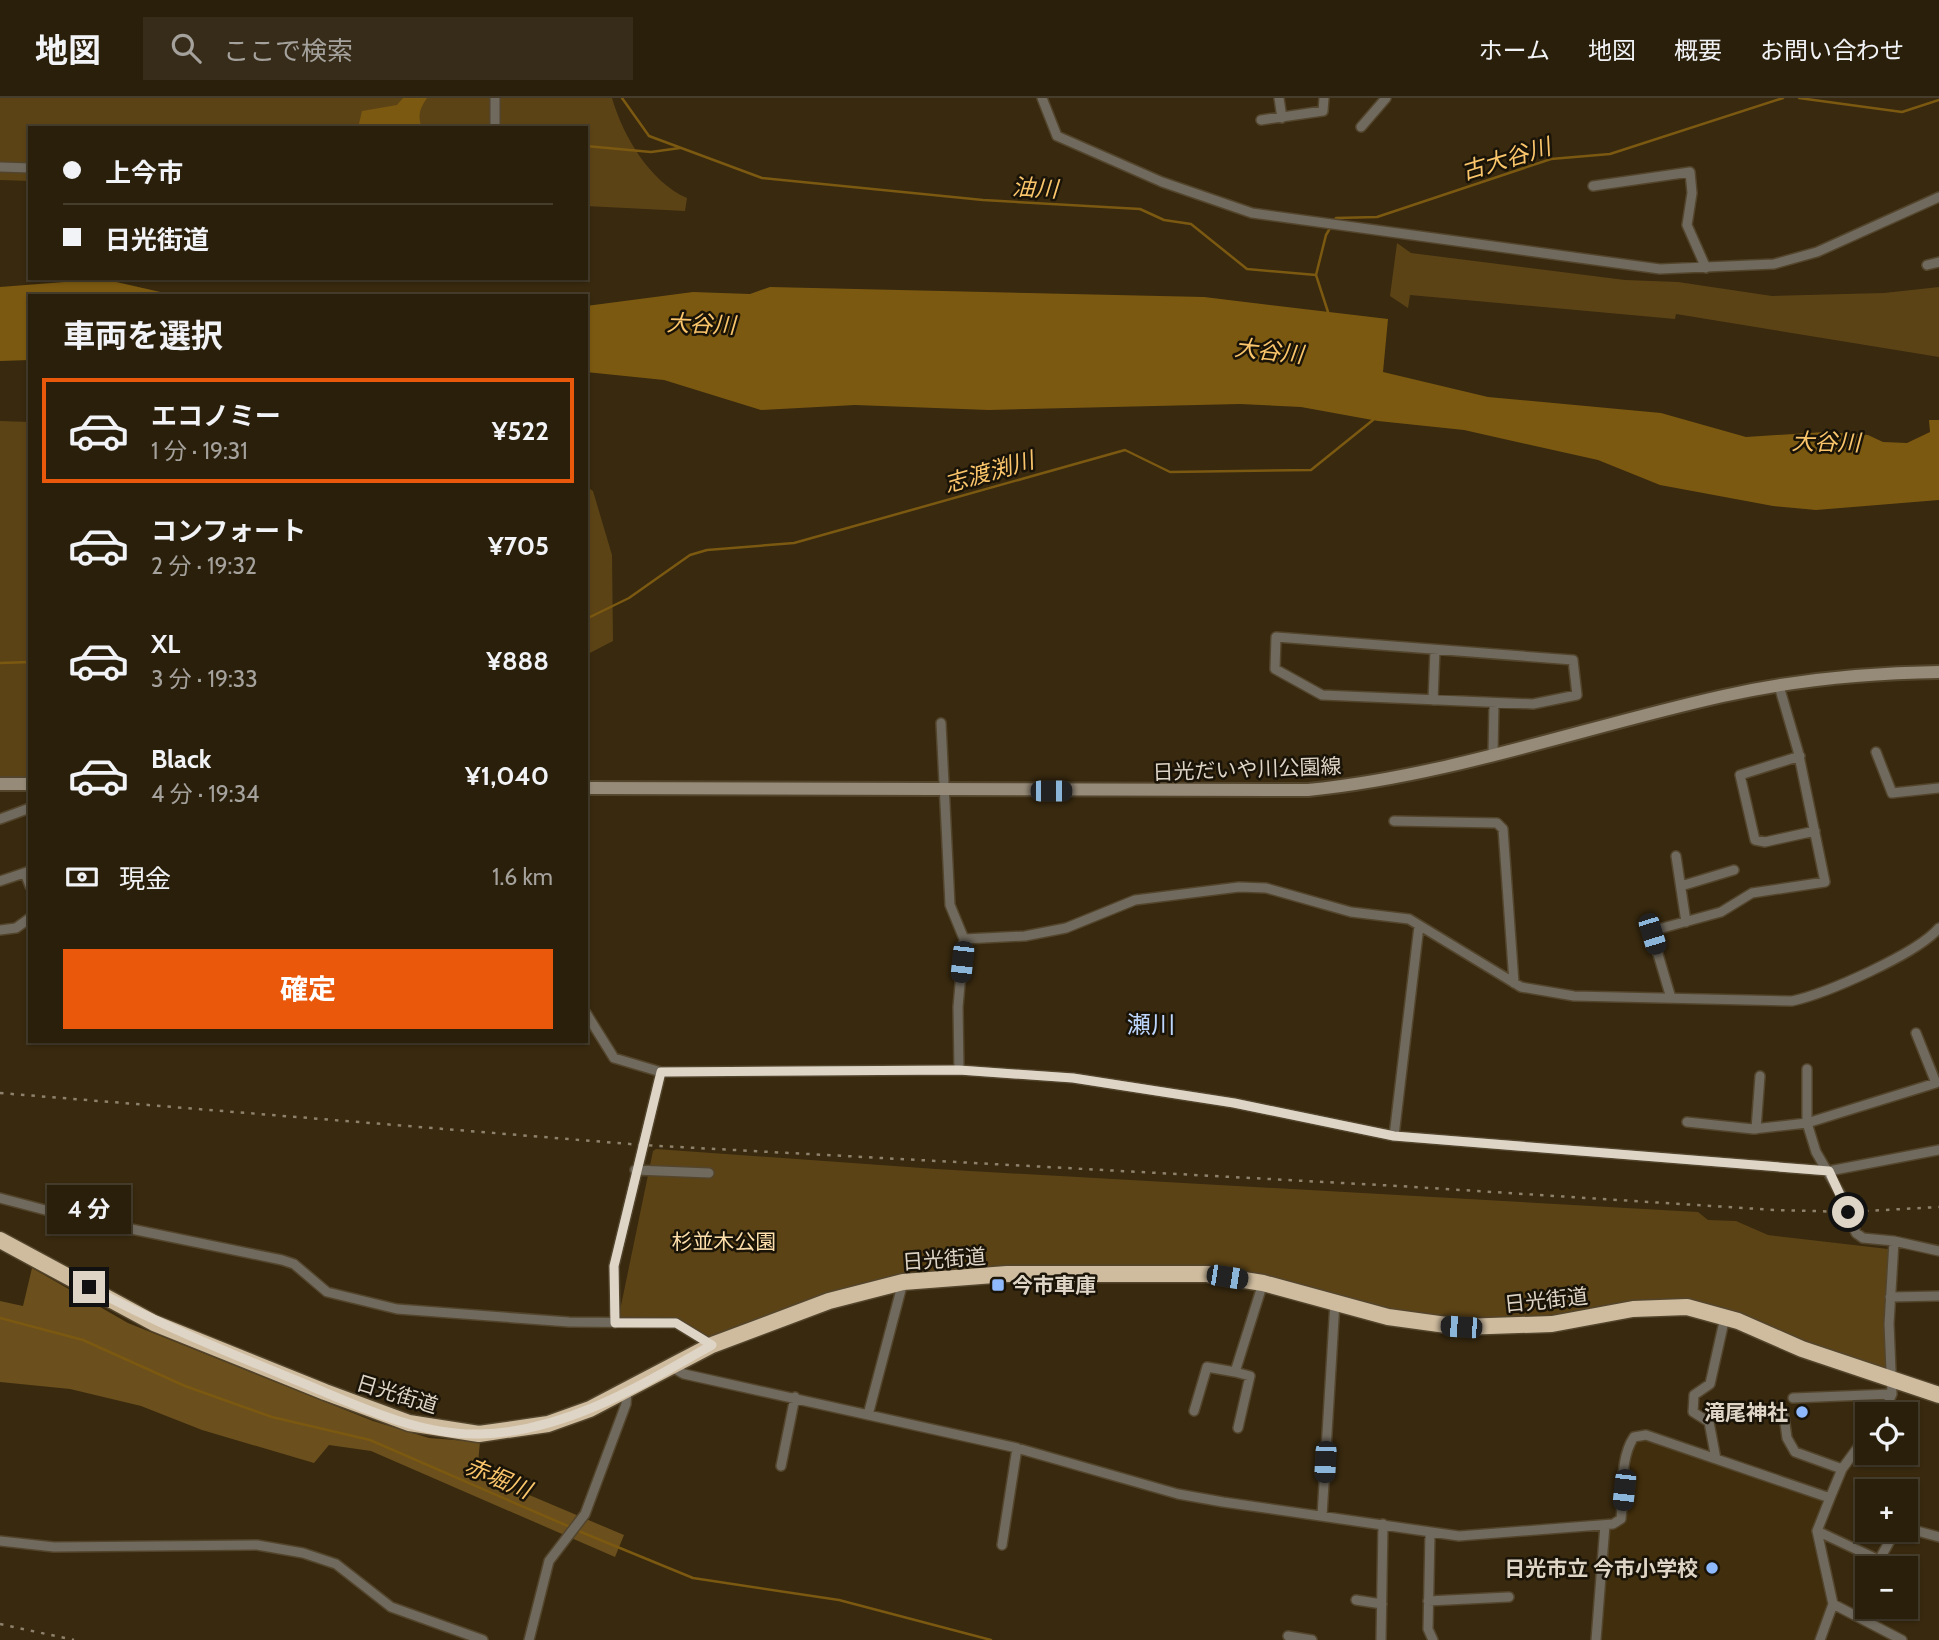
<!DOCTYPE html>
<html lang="ja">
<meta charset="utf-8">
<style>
body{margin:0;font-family:Cabin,"Noto Sans JP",sans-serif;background:#362c19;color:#f1f3f6;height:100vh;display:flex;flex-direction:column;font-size:26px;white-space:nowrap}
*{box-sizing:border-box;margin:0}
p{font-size:23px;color:#a5a29d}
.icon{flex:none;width:38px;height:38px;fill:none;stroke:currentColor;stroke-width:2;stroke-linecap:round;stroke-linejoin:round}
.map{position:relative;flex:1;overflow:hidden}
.panel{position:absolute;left:28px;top:196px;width:560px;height:749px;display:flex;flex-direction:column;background:#2a1f0b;border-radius:0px;box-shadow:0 2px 5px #0004,0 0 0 2px #463d2c}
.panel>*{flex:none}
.hud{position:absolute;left:28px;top:28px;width:560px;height:154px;border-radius:0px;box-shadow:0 2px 5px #0004,0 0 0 2px #463d2c;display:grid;align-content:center;height:154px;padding:0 35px;background:#2a1f0b}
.controls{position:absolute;left:1855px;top:1304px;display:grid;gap:14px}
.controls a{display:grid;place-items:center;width:63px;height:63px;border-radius:0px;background:#2a1f0b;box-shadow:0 2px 5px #0004,0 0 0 2px #463d2c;font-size:35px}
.end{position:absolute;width:32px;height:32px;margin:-16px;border:9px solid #dfd5c6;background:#111;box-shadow:0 0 0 4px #111}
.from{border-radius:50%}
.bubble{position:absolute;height:49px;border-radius:0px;background:#2a1f0b;box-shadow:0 2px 5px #0004,0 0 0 2px #463d2c;font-size:23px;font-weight:700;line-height:49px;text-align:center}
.car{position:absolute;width:21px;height:42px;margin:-21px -10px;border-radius:9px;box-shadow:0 0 5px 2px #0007;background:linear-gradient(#222 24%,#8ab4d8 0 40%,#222 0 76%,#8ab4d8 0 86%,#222 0)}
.hud b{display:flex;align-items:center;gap:24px;height:66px;font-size:26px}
.hud b+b{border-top:2px solid #463d2c}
.hud i{width:18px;height:18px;background:#f1f3f6}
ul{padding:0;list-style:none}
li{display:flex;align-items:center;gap:21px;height:105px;margin:0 14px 10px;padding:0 21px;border:4px solid transparent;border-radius:0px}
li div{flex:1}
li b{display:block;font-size:26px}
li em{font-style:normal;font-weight:700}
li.on{border-color:#ea580c}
li>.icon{width:63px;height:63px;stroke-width:1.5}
h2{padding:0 35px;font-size:32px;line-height:84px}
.pay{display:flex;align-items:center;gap:18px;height:77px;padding:0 35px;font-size:26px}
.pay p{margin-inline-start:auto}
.cta{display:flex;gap:14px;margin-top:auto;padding:14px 35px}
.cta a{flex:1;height:80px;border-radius:0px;background:#ea580c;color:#fff;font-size:28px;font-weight:700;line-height:80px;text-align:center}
header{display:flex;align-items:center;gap:42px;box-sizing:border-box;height:98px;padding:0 35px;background:#2a1f0b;border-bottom:2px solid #463d2c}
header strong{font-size:33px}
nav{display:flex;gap:38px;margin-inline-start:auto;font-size:24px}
.search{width:490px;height:63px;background:#362c19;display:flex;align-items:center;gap:18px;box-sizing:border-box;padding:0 24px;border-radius:0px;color:#a5a29d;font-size:26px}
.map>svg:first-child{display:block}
.built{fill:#412e0c}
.green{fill:#5c4316}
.forest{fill:#6b4f1d}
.water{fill:#7c5911}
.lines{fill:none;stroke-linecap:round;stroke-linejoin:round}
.stream{stroke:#7c5911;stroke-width:2.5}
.street-casing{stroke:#53452c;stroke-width:12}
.secondary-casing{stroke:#53452c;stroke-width:16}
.highway-casing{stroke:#53452c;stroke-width:19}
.street{stroke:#70695d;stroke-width:9}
.secondary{stroke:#968a78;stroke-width:12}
.highway{stroke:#cfbc9f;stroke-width:16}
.rail{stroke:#8d816c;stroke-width:2.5;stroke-dasharray:3.5 7;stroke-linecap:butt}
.route{stroke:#dfd5c6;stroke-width:9}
.poi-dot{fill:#8eb9fc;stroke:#1a1308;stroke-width:2.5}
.labels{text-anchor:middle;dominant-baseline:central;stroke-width:5;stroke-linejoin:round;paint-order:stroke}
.street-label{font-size:21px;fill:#dfd5c6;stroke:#1a1308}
.park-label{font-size:21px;fill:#fedfab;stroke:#1a1308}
.poi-label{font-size:21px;font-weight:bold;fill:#dfd5c6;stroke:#1a1308;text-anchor:end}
.water-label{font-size:23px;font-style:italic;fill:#fbc66b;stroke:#1a1308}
.quarter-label{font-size:24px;fill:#bdd6fd;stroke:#1a1308}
</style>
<header>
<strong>地図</strong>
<div class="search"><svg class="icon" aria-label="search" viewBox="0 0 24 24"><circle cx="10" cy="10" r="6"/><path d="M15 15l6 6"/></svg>ここで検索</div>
<nav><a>ホーム</a><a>地図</a><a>概要</a><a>お問い合わせ</a></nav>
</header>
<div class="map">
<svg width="1939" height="1542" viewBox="0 0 1939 1542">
<rect width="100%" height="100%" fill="#38290f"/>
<path class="built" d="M1647 1339 1823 1401 1811 1435 1827 1506 1814 1542H1602L1608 1430 1616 1431 1624 1425 1633 1347Z"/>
<path class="green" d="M0 0H612C623 38 650 84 687 100L685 113 586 108V30H30V83L0 82Z
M1397 145 1411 155 1625 182 1678 184 1772 198 1884 195 1939 189V259L1676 216 1675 221 1410 197 1408 210 1390 198Z
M0 323 30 324V679H0Z
M586 388 593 393 612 457 613 543 586 557Z
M656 1051 936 1071 1698 1114 1708 1122 1736 1123 1768 1137 1888 1151V1277L1692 1206 1552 1224 1421 1221 1277 1182 964 1172 906 1176 712 1244 677 1222H618L653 1053Z"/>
<path class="forest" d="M32 1170 128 1225 373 1323 429 1340 480 1344 477 1375 624 1437 615 1459 371 1353 329 1347 314 1365 202 1332 141 1308 70 1291 0 1284V1203L23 1208Z"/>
<path class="water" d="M403 0H427C420 10 417 18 422 30H358L362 13 397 7Z
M103 181 178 198H30V262L0 263V189Z
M770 189 1204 199 1388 221 1383 274 1488 299 1661 315 1746 339 1825 334 1868 337 1883 344 1907 345 1930 334 1929 322H1939V402L1816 412 1773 408 1660 387 1598 362 1464 332 1378 323 1301 309 1240 306 989 312 855 307 761 312 664 282 586 274V208L693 194 750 196Z"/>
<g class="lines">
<path class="stream" d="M622 0 649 38 762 80 983 102 1140 111 1164 122 1191 126 1247 171 1316 177
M1799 0 1902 14 1939 2
M586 48 651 54 680 50
M1316 177 1328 214
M1316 177 1326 137 1336 120 1377 119 1551 61 1610 56 1783 0
M586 521 629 500 690 457 707 452 794 445 1125 352 1170 374 1311 372 1373 322
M0 565 30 564
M0 1220 83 1242 185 1288 272 1319 370 1342 570 1429
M576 1432 693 1480 839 1502 991 1542"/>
<defs>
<path id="street" d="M1042 0 1057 38 1162 84 1252 115 1660 171 1774 166 1817 154 1939 99
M1279 0 1282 20
M1261 22 1323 13 1324 0
M1361 29 1386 0
M495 30V0
M0 69 30 70
M1593 88 1690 74 1692 95 1687 127 1706 170
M1927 167 1939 164
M1276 539 1573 562 1577 597 1533 606 1322 597 1275 571Z
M1433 602 1435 552
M941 625 950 807 964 841 958 909 959 972
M1876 654 1892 695 1939 690
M1493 656 1494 605
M1800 658 1740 677 1755 742 1765 744 1815 733
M0 721 30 710
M1394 723 1497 725 1503 731 1514 885
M1676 758 1686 824
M25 775 30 788
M0 783 30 773
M1681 788 1734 772
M0 832 16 830 30 820
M964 841 1025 838 1066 830 1135 802 1239 789 1266 790 1351 814 1409 821 1521 889 1574 898 1792 903C1825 896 1917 856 1939 830
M1671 900 1652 836 1655 832 1721 814 1752 795 1825 784 1798 653 1779 588
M586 915 614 960 661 974 614 1168 615 1225
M1807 971V1025L1816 1054 1844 1102 1856 1135 1863 1140 1894 1143 1939 1153
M661 974 959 972 1073 980 1234 1005 1394 1038 1829 1073 1939 1052
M1687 1024 1753 1031 1807 1025 1936 985 1916 935
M1756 1031 1760 978
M1394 1038 1419 828
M635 1072 709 1075
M0 1100 68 1118 282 1162 294 1166 327 1194 397 1211 569 1224 676 1225 712 1247
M1890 1199 1939 1198
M672 1269 684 1276 1017 1350 1178 1396 1223 1404 1459 1438 1613 1426 1621 1421C1624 1395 1619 1361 1634 1339L1646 1337 1830 1400 1842 1371 1867 1337
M1235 1274 1250 1278 1238 1330
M1793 1300 1892 1296
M1194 1313 1207 1269 1235 1274 1263 1185
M1883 1316 1892 1296 1889 1226 1894 1143
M868 1317 903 1184
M1784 1318 1787 1340 1795 1354 1842 1371
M1716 1361 1709 1324 1693 1314 1694 1297 1710 1286 1725 1219
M781 1368 795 1299
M1830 1400 1817 1433 1833 1506 1902 1542
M1322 1418 1335 1204
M1906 1430 1939 1439
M1817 1433 1879 1462 1896 1432
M1430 1435 1428 1531 1433 1542
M0 1443 54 1449 257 1447 303 1455 336 1466 391 1509 483 1542
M1002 1447 1017 1350
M1356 1502 1382 1506
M1428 1503 1509 1499
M1288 1538 1312 1542
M529 1542 549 1463 585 1416 626 1306 627 1292
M1381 1542 1383 1426
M1596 1542 1605 1427
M1820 1542 1833 1506"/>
<path id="secondary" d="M0 686H30
M586 690 1308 692C1449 678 1584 629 1723 598 1794 582 1866 575 1939 574"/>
<path id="highway" d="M0 1142 154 1225 325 1294 409 1325 479 1336 548 1326 590 1311 712 1247 829 1203 903 1184 1007 1176H1207L1263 1185 1388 1219 1461 1229 1552 1226 1633 1211 1687 1209 1738 1223 1802 1251 1939 1297"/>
</defs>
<use href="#street" class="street-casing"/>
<use href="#secondary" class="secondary-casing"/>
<use href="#highway" class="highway-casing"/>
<use href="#street" class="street"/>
<use href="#secondary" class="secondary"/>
<use href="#highway" class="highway"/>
<path class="rail" d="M0 995 642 1047 1398 1088 1775 1112 1848 1114 1939 1109
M0 1526 74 1542"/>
</g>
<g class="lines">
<path class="route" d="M89 1189C156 1225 222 1252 293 1281 350 1304 416 1338 480 1336 565 1334 640 1288 712 1247L676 1225H615L614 1168 661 974 959 972 1073 980 1234 1005 1394 1038 1829 1073 1848 1114"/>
</g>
<g class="poi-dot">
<rect x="991" y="1180" width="14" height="14" rx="3.5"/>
<circle cx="1802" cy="1314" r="7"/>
<circle cx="1712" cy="1470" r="7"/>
</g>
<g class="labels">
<g class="street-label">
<text transform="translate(1247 671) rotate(-2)">日光だいや川公園線</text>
<text transform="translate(944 1161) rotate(-4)">日光街道</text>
<text transform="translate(1546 1202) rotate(-6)">日光街道</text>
<text transform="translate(397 1296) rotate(17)">日光街道</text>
</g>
<g class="park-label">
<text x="724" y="1143">杉並木公園</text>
</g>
<g class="poi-label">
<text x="1012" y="1187" text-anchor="start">今市車庫</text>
<text x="1788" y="1314">滝尾神社</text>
<text x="1698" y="1470">日光市立 今市小学校</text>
</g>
<g class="water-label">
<text transform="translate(1506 61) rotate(-17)">古大谷川</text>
<text transform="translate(1035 90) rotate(3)">油川</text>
<text transform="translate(701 226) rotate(2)">大谷川</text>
<text transform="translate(1269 253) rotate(6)">大谷川</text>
<text transform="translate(1826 344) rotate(1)">大谷川</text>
<text transform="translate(989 374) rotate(-16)">志渡渕川</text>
<text transform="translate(498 1380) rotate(23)">赤堀川</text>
</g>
<g class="quarter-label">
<text x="1151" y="926">瀬川</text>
</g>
</g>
</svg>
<div class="controls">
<a><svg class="icon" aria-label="locate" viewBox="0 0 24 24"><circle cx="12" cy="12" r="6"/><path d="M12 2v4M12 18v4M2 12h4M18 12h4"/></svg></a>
<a>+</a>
<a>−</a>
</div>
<i class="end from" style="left:1848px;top:1114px"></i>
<i class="end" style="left:89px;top:1189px"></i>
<div class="bubble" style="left:47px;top:1087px;width:84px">4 分</div>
<i class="car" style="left:1051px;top:693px;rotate:90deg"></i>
<i class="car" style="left:1652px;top:836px;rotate:163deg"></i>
<i class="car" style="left:962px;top:864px;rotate:186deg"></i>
<i class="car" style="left:1227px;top:1179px;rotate:99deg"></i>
<i class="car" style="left:1461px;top:1229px;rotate:274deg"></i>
<i class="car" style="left:1325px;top:1364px;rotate:183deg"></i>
<i class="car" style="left:1624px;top:1392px;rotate:186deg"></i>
<div class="hud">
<b><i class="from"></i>上今市</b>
<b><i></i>日光街道</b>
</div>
<section class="panel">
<h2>車両を選択</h2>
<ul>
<li class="on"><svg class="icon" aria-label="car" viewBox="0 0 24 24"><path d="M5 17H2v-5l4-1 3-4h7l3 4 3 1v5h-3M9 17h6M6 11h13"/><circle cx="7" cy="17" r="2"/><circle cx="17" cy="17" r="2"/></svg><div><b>エコノミー</b><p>1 分 · 19:31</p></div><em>¥522</em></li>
<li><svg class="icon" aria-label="car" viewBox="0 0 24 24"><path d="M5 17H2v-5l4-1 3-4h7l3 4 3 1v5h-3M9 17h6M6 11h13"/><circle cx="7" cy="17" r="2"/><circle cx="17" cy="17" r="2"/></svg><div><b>コンフォート</b><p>2 分 · 19:32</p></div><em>¥705</em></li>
<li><svg class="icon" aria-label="car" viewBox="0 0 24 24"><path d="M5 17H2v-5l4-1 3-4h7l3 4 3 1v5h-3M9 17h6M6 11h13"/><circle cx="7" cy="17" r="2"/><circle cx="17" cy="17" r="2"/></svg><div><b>XL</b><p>3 分 · 19:33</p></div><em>¥888</em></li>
<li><svg class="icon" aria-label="car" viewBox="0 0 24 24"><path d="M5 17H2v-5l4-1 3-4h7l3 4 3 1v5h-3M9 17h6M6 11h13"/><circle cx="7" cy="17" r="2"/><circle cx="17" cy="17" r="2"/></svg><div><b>Black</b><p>4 分 · 19:34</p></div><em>¥1,040</em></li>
</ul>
<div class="pay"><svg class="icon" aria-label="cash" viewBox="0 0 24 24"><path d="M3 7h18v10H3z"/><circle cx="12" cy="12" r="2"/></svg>現金<p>1.6 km</p></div>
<div class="cta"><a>確定</a></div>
</section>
</div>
